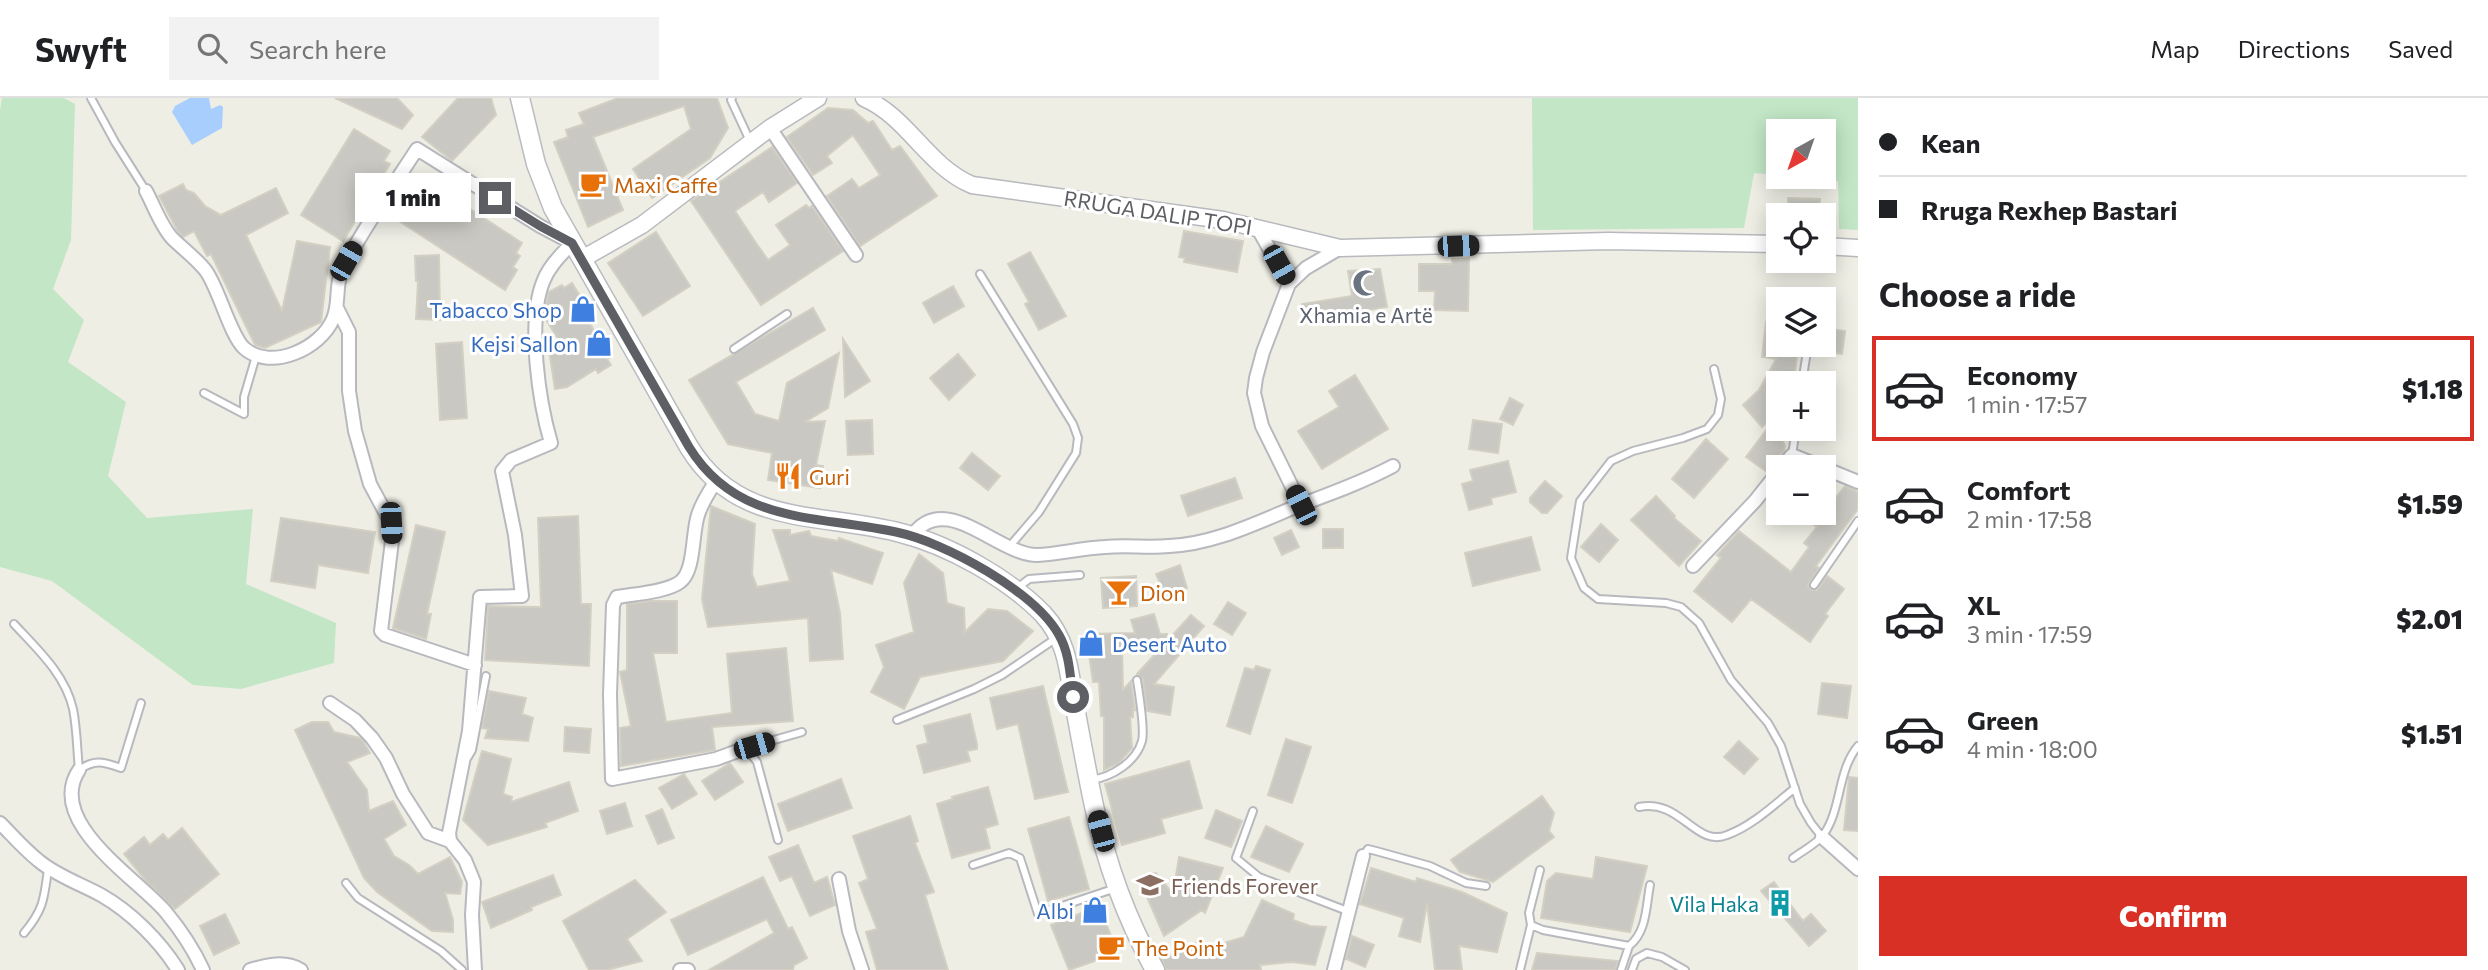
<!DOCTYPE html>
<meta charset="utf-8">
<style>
body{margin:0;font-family:Commissioner,sans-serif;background:#f2f2f2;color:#202124;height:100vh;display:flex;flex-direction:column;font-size:26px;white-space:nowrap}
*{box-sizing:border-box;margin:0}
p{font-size:23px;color:#757577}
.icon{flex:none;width:38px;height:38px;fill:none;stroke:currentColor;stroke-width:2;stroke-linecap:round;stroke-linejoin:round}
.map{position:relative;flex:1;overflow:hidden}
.drawer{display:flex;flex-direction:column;background:#fff;width:630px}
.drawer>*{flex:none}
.hud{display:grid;align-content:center;height:154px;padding:0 21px;background:#fff}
.needle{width:46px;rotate:220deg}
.tools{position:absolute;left:1766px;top:21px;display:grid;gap:14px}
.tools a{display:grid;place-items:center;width:70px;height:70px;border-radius:0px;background:#fff;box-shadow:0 4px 18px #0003;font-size:35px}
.end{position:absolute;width:32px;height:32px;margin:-16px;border:9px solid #5d5f65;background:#fff;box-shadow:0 0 0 4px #fff}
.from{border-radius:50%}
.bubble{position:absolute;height:49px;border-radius:0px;background:#fff;box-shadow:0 4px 18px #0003;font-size:23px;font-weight:800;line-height:49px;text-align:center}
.car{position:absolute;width:21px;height:42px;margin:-21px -10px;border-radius:9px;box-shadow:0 0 5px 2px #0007;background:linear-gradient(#222 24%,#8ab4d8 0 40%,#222 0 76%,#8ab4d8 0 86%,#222 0)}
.hud b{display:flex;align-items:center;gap:24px;height:66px;font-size:26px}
.hud b+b{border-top:2px solid #e0e0e0}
.hud i{width:18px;height:18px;background:#202124}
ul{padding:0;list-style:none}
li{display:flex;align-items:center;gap:21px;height:105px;margin:0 14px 10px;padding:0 7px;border:4px solid transparent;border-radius:0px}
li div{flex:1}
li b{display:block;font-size:26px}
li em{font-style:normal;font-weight:800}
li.current{border-color:#d93025}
li>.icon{width:63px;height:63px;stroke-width:1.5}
h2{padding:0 21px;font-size:32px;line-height:84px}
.cta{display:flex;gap:14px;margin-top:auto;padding:14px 21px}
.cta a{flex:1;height:80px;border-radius:0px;background:#d93025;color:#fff;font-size:28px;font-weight:800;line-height:80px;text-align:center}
header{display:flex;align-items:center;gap:42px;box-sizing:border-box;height:98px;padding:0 35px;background:#fff;border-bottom:2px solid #e0e0e0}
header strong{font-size:33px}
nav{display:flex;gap:38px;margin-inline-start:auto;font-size:24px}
.search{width:490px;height:63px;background:#f2f2f2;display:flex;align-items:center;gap:18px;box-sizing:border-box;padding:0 24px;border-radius:0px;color:#757577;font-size:26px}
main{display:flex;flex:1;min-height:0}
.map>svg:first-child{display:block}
.green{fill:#c2e6c6}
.water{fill:#a7cefd}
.building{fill:#cac8c2;stroke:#d3d0c3;stroke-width:2}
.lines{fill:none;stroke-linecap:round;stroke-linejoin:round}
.service-casing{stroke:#b7b9be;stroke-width:10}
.minor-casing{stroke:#b7b9be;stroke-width:16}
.tertiary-casing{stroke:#b7b9be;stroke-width:19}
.secondary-casing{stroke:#babcc2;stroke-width:21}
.service{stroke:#fff;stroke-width:6}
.minor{stroke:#fff;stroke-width:12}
.tertiary{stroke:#fff;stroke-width:16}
.secondary{stroke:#fff;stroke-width:18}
.route{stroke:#5d5f65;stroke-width:9}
.labels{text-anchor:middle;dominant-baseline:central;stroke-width:6;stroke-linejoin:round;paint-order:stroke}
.food-label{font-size:21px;fill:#c56008;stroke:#fff;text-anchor:start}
.street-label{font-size:21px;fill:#5d5f65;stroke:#fff}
.shop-label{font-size:21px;fill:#366cbe;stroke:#fff;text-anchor:end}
.worship-label{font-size:21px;fill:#5b616d;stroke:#fff}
.education-label{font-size:21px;fill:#785e54;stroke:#fff;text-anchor:start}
.culture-label{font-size:21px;fill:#0d838f;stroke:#fff;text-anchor:end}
</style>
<header>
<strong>Swyft</strong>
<div class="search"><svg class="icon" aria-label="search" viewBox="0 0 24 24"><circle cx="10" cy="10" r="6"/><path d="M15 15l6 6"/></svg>Search here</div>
<nav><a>Map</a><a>Directions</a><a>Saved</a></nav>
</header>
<main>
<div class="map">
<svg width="1858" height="872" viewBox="0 0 1858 872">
<rect width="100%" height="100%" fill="#efeee5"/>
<path class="green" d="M2 0H64L75 6 71 142 53 191 84 222 68 264 126 304 108 378 147 420 253 411 246 486 336 525 334 565 241 591 193 587 52 483 0 469V12Z
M1532 0H1858V132L1839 131 1838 83 1797 79H1824V33H1778V77L1754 75 1744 130 1533 132Z"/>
<path class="water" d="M190 0H209L211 11 220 7 223 9 222 30 192 47 172 14 175 8Z"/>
<path class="building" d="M335 0H397L413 17 402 31Z
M458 0H491L496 17 452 63 422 39Z
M618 0H717L728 30 710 60 652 100 633 71 691 31 684 8 593 39 623 112 588 129 554 44 568 39 566 32 584 26 579 15Z
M828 10 853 12 868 25 873 23 892 52 900 48 937 98 860 148 827 98 852 81 859 90 880 77 853 37 827 58 832 65 813 77 787 39Z
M354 31 390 53 384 63 390 66 343 143 301 117Z
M772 49 797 85 769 104 763 94 735 113 754 142 768 162 790 147 776 127 806 107 809 110 812 108 843 153 761 207 691 103Z
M426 82 522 145 516 155 520 158 513 169 517 172 505 192 399 123Z
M183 86 186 92 194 95 205 108 221 117 276 90 288 115 246 137 282 213 297 143 330 149 321 224 265 250 255 247 211 156 207 158 194 133 183 139 178 134 159 98Z
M1788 100 1820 101 1819 117H1788Z
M1184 133 1243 143 1237 174 1184 164 1185 160 1179 159Z
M656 134 690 188 643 218 608 165Z
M1030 154 1066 218 1039 232 1025 206 1029 204 1008 166Z
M439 157 440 222 416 221 418 183H416L415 158Z
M1452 161H1469L1468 213 1434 212 1435 193H1419V166H1452Z
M1380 171 1387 209 1357 214 1302 211V206L1352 198 1348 173Z
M572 185 590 214 585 217 610 260 607 261 611 267 598 275 596 271 567 289 555 291 549 252 560 244 545 220 548 218 545 214 547 203 549 194 562 187 564 190Z
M953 188 964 208 934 225 923 205Z
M813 210 825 232 736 284 755 316 779 323 787 285 839 255 828 310 805 324 825 323 816 367 823 368 820 390 768 382 772 355 728 346 689 282Z
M1766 224 1778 226V247H1798L1795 275 1789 285H1778V314L1762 329 1743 307 1759 292 1776 261 1762 259Z
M1824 230 1845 233 1842 256 1824 254Z
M843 241 870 283 845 299Z
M462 244 467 320 440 322 436 246Z
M958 256 975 277 949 302 930 280Z
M1355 277 1388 331 1322 371 1298 333 1339 309 1329 293Z
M1510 300 1523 307 1513 327 1500 321Z
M872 322 873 356 848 357 846 323Z
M1473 322 1502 326 1498 355 1469 351Z
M1767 331 1782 341 1785 348 1784 353 1767 374 1746 359Z
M1706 341 1728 361 1694 400 1672 381Z
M972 355 1000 378 988 392 960 370Z
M1508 363 1516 394 1491 400 1492 406 1469 412 1462 386 1473 383 1470 372Z
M1235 380 1242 400 1188 418 1181 398Z
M1545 383 1562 398 1547 415H1542L1530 404V400Z
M1845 388 1858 394V411L1816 468 1819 470 1808 487 1811 492H1817L1827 478 1844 491 1825 516 1828 518 1810 544 1751 501 1732 524 1694 493 1721 460 1717 457 1739 433 1791 474 1809 449 1804 445 1817 429 1798 415H1824V395L1833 403Z
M1656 398 1675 418 1674 420 1701 443 1679 468 1631 422Z
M711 408 755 426 752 476 757 489 790 483 773 432H790V437L809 433 811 438 838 443 839 440 883 455 872 486 831 472 840 515 843 561 810 563 808 520 708 529 702 501Z
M578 418 581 506H591L589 568 485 562 488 508 541 509 538 420Z
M281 420 375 434 368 475 318 467 315 490 271 483Z
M1601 426 1618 442 1599 464 1581 449Z
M416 427 445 434 427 516H431L426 541 393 530Z
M1323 431H1343V450H1323Z
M1291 432 1299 449 1282 457 1274 440Z
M1531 439 1540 472 1473 488 1465 455Z
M919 456 943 475 947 505 964 510 965 534 988 511 1007 513 1033 533 1003 563 920 579 904 611 871 594 884 569 876 547 914 534 904 485Z
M1180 467 1187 490 1166 499 1156 476Z
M1136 478 1137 508 1103 510 1101 480Z
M650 503H677V555H653L666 624 732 615 727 556 786 550 793 623 712 629 715 652 621 668 620 630 631 628 620 574 627 572V506Z
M1228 504 1246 515 1232 537 1214 526Z
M1154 516 1160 536H1167L1168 539 1122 551 1123 592 1131 583 1135 612 1133 611V619H1130L1132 650 1119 665 1104 672V618H1101L1099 584H1093L1086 536 1135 535 1131 522Z
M1191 517 1204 528 1154 586 1174 589 1170 617 1147 613 1143 581 1137 576Z
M1256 568 1270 572 1250 636 1227 628 1245 570 1254 572Z
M1822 585 1851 588 1847 620 1818 616Z
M1043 588 1068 694 1035 701 1018 626 997 631 990 600Z
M489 593 526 600 522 616 533 620 528 643 485 640 488 631 482 630Z
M970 616 977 646V651L967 653 970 663 924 675 917 648 928 645 924 628Z
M312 624H328L334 634 360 640 363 643 370 655 347 664 367 692 369 713 393 703 406 727 384 741 394 758 409 767 418 776 450 759 462 784 460 796 445 795 453 822V834L432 833 377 794 364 780 295 632Z
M565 629 591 631 589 655 564 653Z
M1286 641 1311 649 1292 705 1268 697Z
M1739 643 1758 661 1744 676 1724 659Z
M482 653 511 661 503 696 512 699 511 704 569 684 578 713 545 725 547 729 488 747 463 722Z
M1189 663 1202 710 1161 721 1165 735 1122 747 1105 686Z
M730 665 743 684 715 702 702 683Z
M684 676 697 696 672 711 659 690Z
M1849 679 1858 680V733L1844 732Z
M841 681 852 710 788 733 778 706Z
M988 689 998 726 985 730 990 750 952 760 937 706 953 701 952 699Z
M1542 698 1554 715 1549 733 1554 739 1493 784 1460 774 1451 762Z
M625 705 632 728 607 736 600 713Z
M662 711 674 740 658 746 646 718Z
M1216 712 1242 723 1231 749 1205 740Z
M910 718 918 743 915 745 934 794 925 797 948 872H877L866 834 877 831 859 785 868 781 853 738Z
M1069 719 1089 791 1048 803 1028 731Z
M1266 728 1303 746 1289 774 1251 759Z
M182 730 219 776 175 811 146 783 124 756 144 739 150 747 163 736 168 742Z
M798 747 814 785 827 779 835 807 810 818 792 778 780 783 769 759Z
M1179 759 1223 770 1205 815 1202 812 1164 838 1141 785 1146 777 1156 775 1173 796Z
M1596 759 1647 768 1630 834 1541 820 1547 783 1556 775 1593 781Z
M1371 770 1416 784 1417 780 1462 794 1507 815 1497 854 1459 848 1462 872H1435L1427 805 1420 844 1399 838 1404 820 1360 806Z
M553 777 561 797 531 809 532 812 491 830 482 804Z
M763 779 788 831 792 829 807 860 794 867 793 872H709L774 835 767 821 688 857 671 822Z
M635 782 666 814 627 841 642 863 607 872H589L563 823Z
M1774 784 1782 795H1785L1787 802 1803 823 1811 816 1826 833 1809 848 1761 793Z
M1262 802 1294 816 1293 822 1310 828 1326 829 1315 867 1292 864 1260 867 1261 872H1166L1162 861 1202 842 1207 850 1244 839Z
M1099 808 1118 855 1069 872 1051 827Z
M225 816 239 845 214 857 200 828Z
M1352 838 1374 847 1365 869 1346 861Z
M1537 855 1618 863 1615 872H1532Z"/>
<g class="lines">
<defs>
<path id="service" d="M91 0 115 44 146 93
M732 0 731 2 750 43
M980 176 1073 326 1078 340 1076 355 1039 414 1009 449
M734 251 787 216
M1714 271 1721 301 1718 317 1707 331 1683 340 1633 353 1611 363 1580 403 1571 460 1584 490 1598 501 1666 505 1681 509 1699 525 1731 582 1768 625 1781 648 1800 706 1811 725 1822 739
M1802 285 1808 247
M204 295 244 316V299L256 258
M1792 357 1796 331
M1814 487 1858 423
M1016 491 1029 481 1080 477
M14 526C37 551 65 576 73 611 77 631 77 652 79 672
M897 622 974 591 1002 577 1058 539
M468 659 472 652 486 578
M79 672C95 661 103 664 121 670L141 605
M1091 682C1112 679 1136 664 1142 643 1145 632 1139 595 1137 582
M1639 709C1680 700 1696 750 1727 737 1752 728 1774 707 1795 690
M1253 713 1236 760 1259 779 1350 814
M778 742 757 664 746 650 802 634
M1363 758 1368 751 1376 753 1430 768 1466 785 1486 788
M1793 760C1802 753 1817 746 1824 736 1842 710 1837 673 1858 648
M973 767 1009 755 1020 760 1038 816 1116 790
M1540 772 1529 815 1531 827 1543 832 1629 848C1647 834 1646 808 1650 787
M346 785 358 800 441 853 462 872
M24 835C44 811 44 801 48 771
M1520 872 1531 827
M1621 872 1629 848
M1632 872 1636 861 1647 855 1662 859 1685 872"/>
<path id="minor" d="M770 30 856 157
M146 93C154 108 161 128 172 140 183 151 197 161 206 173 219 191 230 237 244 250 271 274 321 250 333 221 341 202 333 187 346 164 367 125 393 88 417 51L540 128 572 145C561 157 549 168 543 184 527 225 539 304 551 345L511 362 502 373 515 437 522 498 480 499 469 633 449 735 450 743
M1257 129 1289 186
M337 210 349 234V293L355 333 370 386 391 425 392 443 381 533 385 537 475 567
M1782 369 1792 357 1858 384
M716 383C709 394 702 404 698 417 692 434 695 474 680 484 667 494 634 496 617 499L613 507 610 596 612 681 716 661 746 650
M1301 407 1262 328 1254 295 1256 280 1263 254 1289 186 1306 170 1340 150
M912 438C945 391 998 457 1037 457 1059 456 1082 450 1105 449 1126 447 1148 450 1169 448 1215 446 1258 424 1300 407 1332 395 1363 384 1393 368
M1693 468 1755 403 1778 374
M330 605 355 622 372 640 386 660 403 696 428 735 450 743 465 762 474 784 472 817 475 872
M79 672C45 723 135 779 165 813 180 831 193 850 203 872
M0 725C13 738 25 752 39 763 57 778 81 786 101 797 131 814 160 843 178 872
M1822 739 1858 771
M839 781 849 833 862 872
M250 872C267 867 285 862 301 872
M680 872H688
M1334 872 1363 758"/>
<path id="tertiary" d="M864 0C909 20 926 67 972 87L1223 122 1340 150 1608 143 1778 146
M1824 148 1858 150
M582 161 642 127 770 30 818 0"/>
<path id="secondary" d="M520 0 536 66 553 110 689 349C738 430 822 414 901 435 949 447 1009 481 1043 516 1068 543 1069 574 1075 609 1081 642 1087 675 1094 708 1106 764 1127 822 1155 872"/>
</defs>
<use href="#service" class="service-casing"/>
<use href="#minor" class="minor-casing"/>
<use href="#tertiary" class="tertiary-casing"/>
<use href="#secondary" class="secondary-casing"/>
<use href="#service" class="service"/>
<use href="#minor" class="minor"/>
<use href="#tertiary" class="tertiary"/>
<use href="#secondary" class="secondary"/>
</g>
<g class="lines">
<path class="route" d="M495 100 540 128 572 145 689 349C737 427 817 417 896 434 945 444 1035 494 1059 537 1070 556 1070 579 1073 599"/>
</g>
<defs>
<symbol id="cafe-bare" viewBox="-9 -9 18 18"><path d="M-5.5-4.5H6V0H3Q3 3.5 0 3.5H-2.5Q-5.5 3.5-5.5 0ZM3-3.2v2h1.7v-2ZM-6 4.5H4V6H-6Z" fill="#e8710a" stroke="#fff" stroke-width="2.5" paint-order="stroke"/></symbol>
<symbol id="mosque-bare" viewBox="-9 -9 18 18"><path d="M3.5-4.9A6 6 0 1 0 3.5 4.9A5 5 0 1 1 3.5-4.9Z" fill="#6b7280" stroke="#fff" stroke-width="2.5" paint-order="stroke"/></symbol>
<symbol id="shop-bare" viewBox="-9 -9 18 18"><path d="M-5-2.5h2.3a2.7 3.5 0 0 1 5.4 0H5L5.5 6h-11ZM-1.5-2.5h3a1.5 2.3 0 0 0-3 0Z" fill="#3f7fe0" stroke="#fff" stroke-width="2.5" paint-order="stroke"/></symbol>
<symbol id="restaurant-bare" viewBox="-9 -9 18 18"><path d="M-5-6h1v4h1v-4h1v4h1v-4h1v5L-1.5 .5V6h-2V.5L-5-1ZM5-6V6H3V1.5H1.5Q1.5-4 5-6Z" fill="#e8710a" stroke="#fff" stroke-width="2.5" paint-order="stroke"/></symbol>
<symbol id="bar-bare" viewBox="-9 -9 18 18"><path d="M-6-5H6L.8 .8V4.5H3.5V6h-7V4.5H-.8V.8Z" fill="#e8710a" stroke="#fff" stroke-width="2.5" paint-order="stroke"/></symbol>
<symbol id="school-bare" viewBox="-9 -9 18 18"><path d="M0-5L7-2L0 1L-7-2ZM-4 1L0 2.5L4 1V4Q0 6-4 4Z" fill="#8d6e63" stroke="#fff" stroke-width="2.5" paint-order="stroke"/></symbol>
<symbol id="building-bare" viewBox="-9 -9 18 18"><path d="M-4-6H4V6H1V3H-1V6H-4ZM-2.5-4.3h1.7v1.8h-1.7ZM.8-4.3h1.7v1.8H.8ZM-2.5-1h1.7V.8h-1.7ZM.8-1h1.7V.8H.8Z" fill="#0f9aa8" stroke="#fff" stroke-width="2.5" paint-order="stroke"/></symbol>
</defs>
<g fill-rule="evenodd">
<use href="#cafe-bare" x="574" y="67" width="38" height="38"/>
<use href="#mosque-bare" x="1347" y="166" width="38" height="38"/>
<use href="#shop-bare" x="564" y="192" width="38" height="38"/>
<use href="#shop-bare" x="580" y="226" width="38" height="38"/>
<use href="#restaurant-bare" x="769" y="359" width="38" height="38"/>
<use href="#bar-bare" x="1100" y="475" width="38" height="38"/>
<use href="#shop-bare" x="1072" y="526" width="38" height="38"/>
<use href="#school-bare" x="1131" y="768" width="38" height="38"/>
<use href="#building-bare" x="1761" y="786" width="38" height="38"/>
<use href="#shop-bare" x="1076" y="793" width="38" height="38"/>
<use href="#cafe-bare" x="1092" y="830" width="38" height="38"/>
</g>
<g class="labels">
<g class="food-label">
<text x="614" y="86">Maxi Caffe</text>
<text x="809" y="378">Guri</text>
<text x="1140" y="494">Dion</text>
<text x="1132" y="849">The Point</text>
</g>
<g class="street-label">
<text transform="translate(1158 114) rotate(9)">RRUGA DALIP TOPI</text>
</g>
<g class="shop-label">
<text x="562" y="211">Tabacco Shop</text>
<text x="578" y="245">Kejsi Sallon</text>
<text x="1112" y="545" text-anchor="start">Desert Auto</text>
<text x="1074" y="812">Albi</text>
</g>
<g class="worship-label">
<text x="1366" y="216">Xhamia e Artë</text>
</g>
<g class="education-label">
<text x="1171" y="787">Friends Forever</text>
</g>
<g class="culture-label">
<text x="1759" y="805">Vila Haka</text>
</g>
</g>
</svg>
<div class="tools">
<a><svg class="needle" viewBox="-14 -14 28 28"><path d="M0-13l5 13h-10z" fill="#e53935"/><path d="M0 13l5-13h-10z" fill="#757577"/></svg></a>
<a><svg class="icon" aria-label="locate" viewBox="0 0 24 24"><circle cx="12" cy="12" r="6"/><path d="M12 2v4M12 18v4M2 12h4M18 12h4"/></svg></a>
<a><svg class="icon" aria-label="layers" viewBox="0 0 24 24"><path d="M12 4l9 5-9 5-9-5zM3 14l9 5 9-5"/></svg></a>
<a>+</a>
<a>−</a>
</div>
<i class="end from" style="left:1073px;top:599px"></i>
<i class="end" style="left:495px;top:100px"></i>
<div class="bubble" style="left:355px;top:75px;width:116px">1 min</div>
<i class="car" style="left:1458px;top:148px;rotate:88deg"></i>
<i class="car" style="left:346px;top:163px;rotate:30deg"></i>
<i class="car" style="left:1279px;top:167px;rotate:151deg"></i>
<i class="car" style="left:1301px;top:407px;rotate:334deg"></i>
<i class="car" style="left:391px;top:425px;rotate:177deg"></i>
<i class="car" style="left:754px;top:648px;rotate:74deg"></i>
<i class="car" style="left:1101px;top:733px;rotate:345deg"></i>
</div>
<section class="drawer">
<div class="hud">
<b><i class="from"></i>Kean</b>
<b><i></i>Rruga Rexhep Bastari</b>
</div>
<h2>Choose a ride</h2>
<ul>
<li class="current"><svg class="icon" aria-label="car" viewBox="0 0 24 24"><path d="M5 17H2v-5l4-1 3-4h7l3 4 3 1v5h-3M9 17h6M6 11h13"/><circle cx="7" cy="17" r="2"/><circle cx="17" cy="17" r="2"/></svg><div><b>Economy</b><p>1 min · 17:57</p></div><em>$1.18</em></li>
<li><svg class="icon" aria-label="car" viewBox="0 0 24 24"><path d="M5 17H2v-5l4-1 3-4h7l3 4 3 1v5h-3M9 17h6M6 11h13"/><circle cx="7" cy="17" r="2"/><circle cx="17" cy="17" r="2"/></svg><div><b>Comfort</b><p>2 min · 17:58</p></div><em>$1.59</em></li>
<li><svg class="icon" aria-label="car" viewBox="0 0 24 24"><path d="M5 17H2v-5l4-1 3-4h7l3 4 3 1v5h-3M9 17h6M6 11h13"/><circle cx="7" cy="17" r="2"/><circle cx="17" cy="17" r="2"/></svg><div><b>XL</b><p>3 min · 17:59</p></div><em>$2.01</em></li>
<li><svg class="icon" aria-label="car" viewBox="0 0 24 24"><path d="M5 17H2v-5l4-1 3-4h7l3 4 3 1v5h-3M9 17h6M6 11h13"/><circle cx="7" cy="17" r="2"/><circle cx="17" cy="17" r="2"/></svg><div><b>Green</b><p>4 min · 18:00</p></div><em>$1.51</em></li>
</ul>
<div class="cta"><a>Confirm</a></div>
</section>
</main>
